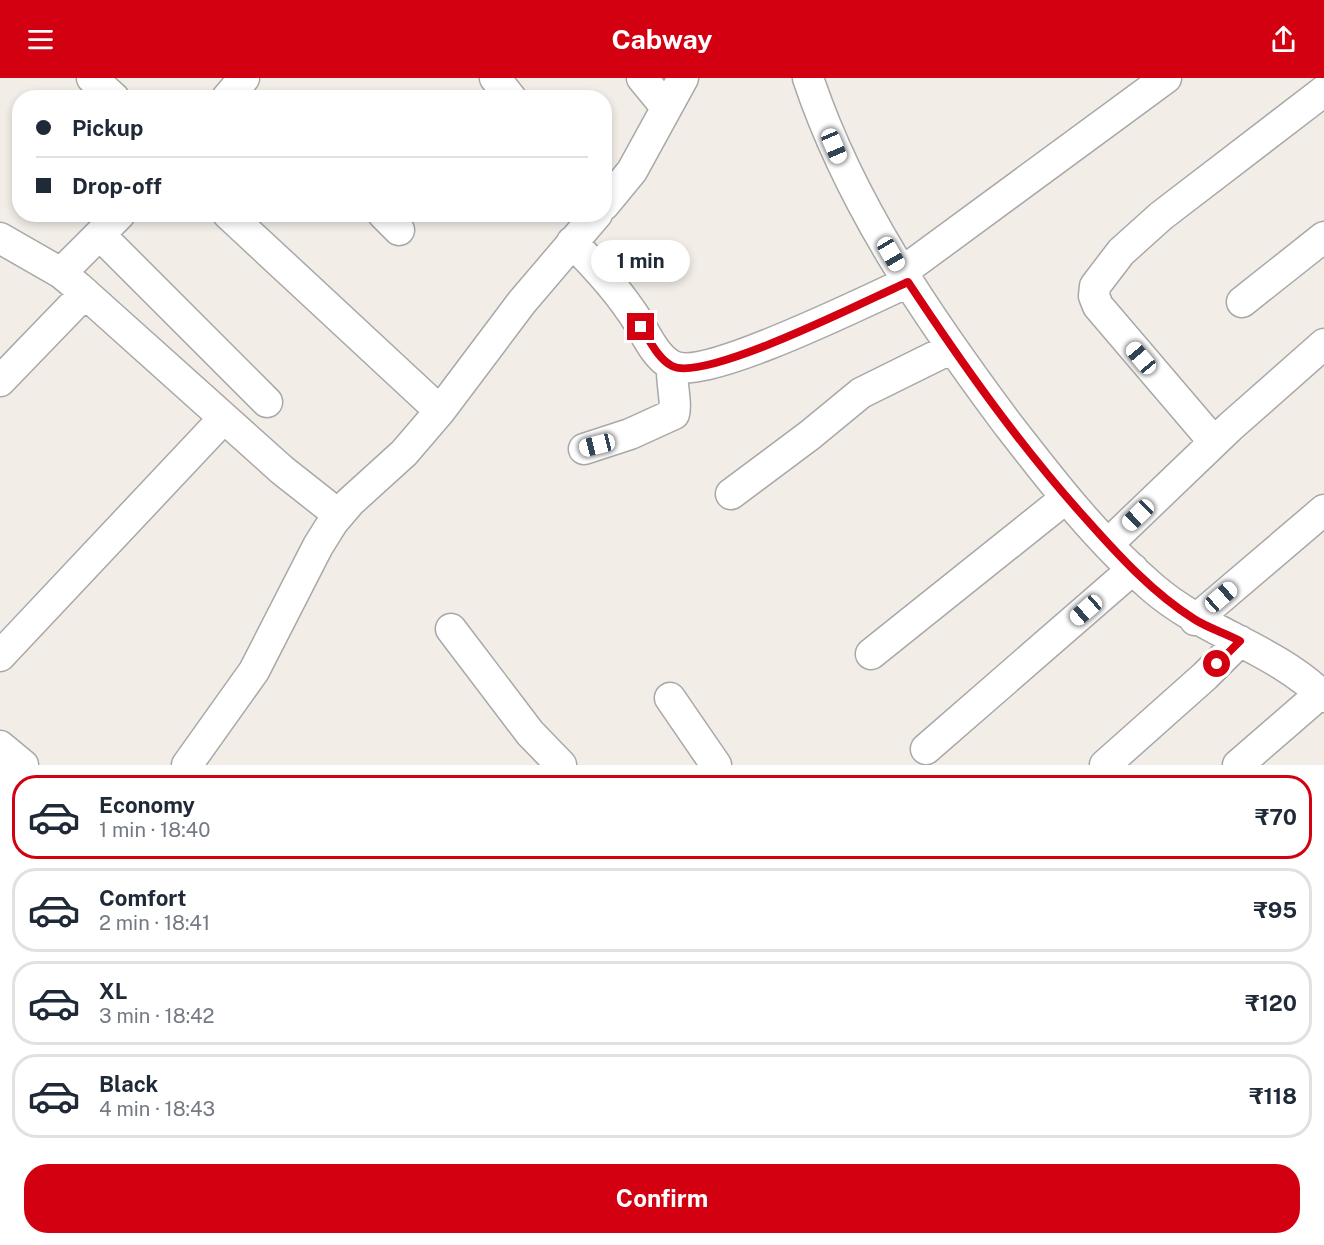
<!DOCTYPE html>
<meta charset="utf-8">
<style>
body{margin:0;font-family:"Public Sans",sans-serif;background:#f2f2f3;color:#1f2937;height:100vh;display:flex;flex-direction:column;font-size:22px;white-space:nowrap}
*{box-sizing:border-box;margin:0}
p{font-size:20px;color:#747a83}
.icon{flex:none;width:33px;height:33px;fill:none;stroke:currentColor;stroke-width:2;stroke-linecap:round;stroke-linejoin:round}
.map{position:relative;height:687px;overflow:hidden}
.panel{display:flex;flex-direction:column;background:#fff;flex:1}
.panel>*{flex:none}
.guide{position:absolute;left:12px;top:12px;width:600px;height:132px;border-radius:24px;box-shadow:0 3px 9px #0003;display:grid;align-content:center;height:132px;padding:0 24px;background:#fff}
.end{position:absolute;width:27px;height:27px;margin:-14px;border:8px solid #d20010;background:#fff;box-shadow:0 0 0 3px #fff}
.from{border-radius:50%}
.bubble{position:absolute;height:42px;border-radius:21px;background:#fff;box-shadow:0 3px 9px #0003;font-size:20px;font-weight:700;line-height:42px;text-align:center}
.car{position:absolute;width:18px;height:36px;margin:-18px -9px;border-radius:8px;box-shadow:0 0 4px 2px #0007;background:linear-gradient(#fff 24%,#345 0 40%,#fff 0 76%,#345 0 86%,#fff 0)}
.guide b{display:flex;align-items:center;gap:21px;height:57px;font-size:22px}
.guide b+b{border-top:2px solid #e0e1e3}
.guide i{width:15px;height:15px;background:#1f2937}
ul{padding:10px 0 0;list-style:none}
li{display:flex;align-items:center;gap:18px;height:84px;margin:0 12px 9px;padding:0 12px;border:3px solid #e0e1e3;border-radius:24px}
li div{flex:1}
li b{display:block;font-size:22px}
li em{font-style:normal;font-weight:700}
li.on{border-color:#d20010}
li>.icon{width:54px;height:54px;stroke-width:1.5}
.button{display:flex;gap:12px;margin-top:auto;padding:12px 24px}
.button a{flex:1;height:69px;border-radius:24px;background:#d20010;color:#fff;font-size:24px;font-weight:700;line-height:69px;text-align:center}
header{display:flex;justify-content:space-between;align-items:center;height:78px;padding:0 24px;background:#d20010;color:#fff;font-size:27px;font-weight:700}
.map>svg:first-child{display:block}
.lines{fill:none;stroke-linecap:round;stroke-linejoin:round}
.minor-casing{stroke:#a8a8a8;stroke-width:33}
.minor{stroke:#fff;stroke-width:30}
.route{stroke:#d20010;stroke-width:8}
</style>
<header><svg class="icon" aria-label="menu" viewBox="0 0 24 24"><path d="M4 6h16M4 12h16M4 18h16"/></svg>Cabway<svg class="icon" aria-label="share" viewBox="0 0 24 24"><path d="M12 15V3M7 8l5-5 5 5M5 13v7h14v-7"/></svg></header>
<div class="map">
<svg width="1324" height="687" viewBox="0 0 1324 687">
<rect width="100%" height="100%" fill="#f2ede7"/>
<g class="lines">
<defs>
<path id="minor" d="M92 0 114 20
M495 0 511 20
M642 0 665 28
M808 0C850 126 927 238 1006 344 1051 402 1097 462 1153 510 1205 555 1274 570 1324 619
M227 20 244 0
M604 127 632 93 683 0
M228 136 440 333
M383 136 399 152
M100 157 267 324
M0 160 61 195 78 209 282 392 339 437
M572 164C593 186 614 208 631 233 644 250 652 276 671 287 703 305 870 221 908 204
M902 194 1166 0
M61 195 120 136
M1242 224 1324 159
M0 303 85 215
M1214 364 1098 228 1094 218 1095 208 1121 174 1161 138 1324 13
M584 371 630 356 674 336C677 326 671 303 672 288
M731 416 810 357 861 315 952 270
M1108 466 1230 349 1324 266
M1195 542 1324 432
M451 551 530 655 561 687
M871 576 1066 420
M0 578 224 340
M670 620 716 687
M0 668 23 687
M926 671 1133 491
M187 687 254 593 318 468 333 444 350 424 404 375 440 333 522 224 597 136
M1105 687 1205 598 1240 563
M1238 687 1321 615"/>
</defs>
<use href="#minor" class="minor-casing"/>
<use href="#minor" class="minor"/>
</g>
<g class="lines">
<path class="route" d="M641 249C649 261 658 281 672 288 705 305 869 221 908 204 963 287 1020 368 1087 442 1119 478 1153 515 1194 541 1208 550 1225 555 1240 563L1217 586"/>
</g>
</svg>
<i class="end from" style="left:1217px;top:586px"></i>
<i class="end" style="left:641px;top:249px"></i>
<div class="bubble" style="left:591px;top:162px;width:99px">1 min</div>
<i class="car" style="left:834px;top:68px;rotate:157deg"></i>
<i class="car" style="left:891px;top:176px;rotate:150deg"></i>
<i class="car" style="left:1141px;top:280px;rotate:320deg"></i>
<i class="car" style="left:597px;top:367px;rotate:256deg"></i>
<i class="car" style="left:1138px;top:437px;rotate:226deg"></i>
<i class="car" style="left:1221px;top:519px;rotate:49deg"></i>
<i class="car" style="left:1086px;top:532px;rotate:229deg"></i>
<div class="guide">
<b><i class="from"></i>Pickup</b>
<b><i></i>Drop-off</b>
</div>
</div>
<section class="panel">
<ul>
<li class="on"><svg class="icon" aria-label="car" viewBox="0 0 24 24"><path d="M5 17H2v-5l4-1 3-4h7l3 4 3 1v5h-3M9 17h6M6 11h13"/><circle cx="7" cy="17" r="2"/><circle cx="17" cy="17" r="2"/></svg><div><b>Economy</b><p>1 min · 18:40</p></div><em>₹70</em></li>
<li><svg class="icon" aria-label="car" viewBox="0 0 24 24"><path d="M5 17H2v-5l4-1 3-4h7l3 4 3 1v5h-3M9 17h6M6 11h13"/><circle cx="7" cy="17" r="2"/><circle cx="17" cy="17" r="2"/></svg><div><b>Comfort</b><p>2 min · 18:41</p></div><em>₹95</em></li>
<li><svg class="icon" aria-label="car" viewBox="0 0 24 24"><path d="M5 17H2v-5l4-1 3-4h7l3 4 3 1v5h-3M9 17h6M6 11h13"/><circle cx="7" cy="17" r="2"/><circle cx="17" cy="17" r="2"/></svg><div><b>XL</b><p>3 min · 18:42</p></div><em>₹120</em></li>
<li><svg class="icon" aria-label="car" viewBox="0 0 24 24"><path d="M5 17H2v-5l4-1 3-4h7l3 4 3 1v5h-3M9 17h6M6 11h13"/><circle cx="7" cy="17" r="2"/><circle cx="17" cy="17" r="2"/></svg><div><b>Black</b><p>4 min · 18:43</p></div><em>₹118</em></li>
</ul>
<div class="button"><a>Confirm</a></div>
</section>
